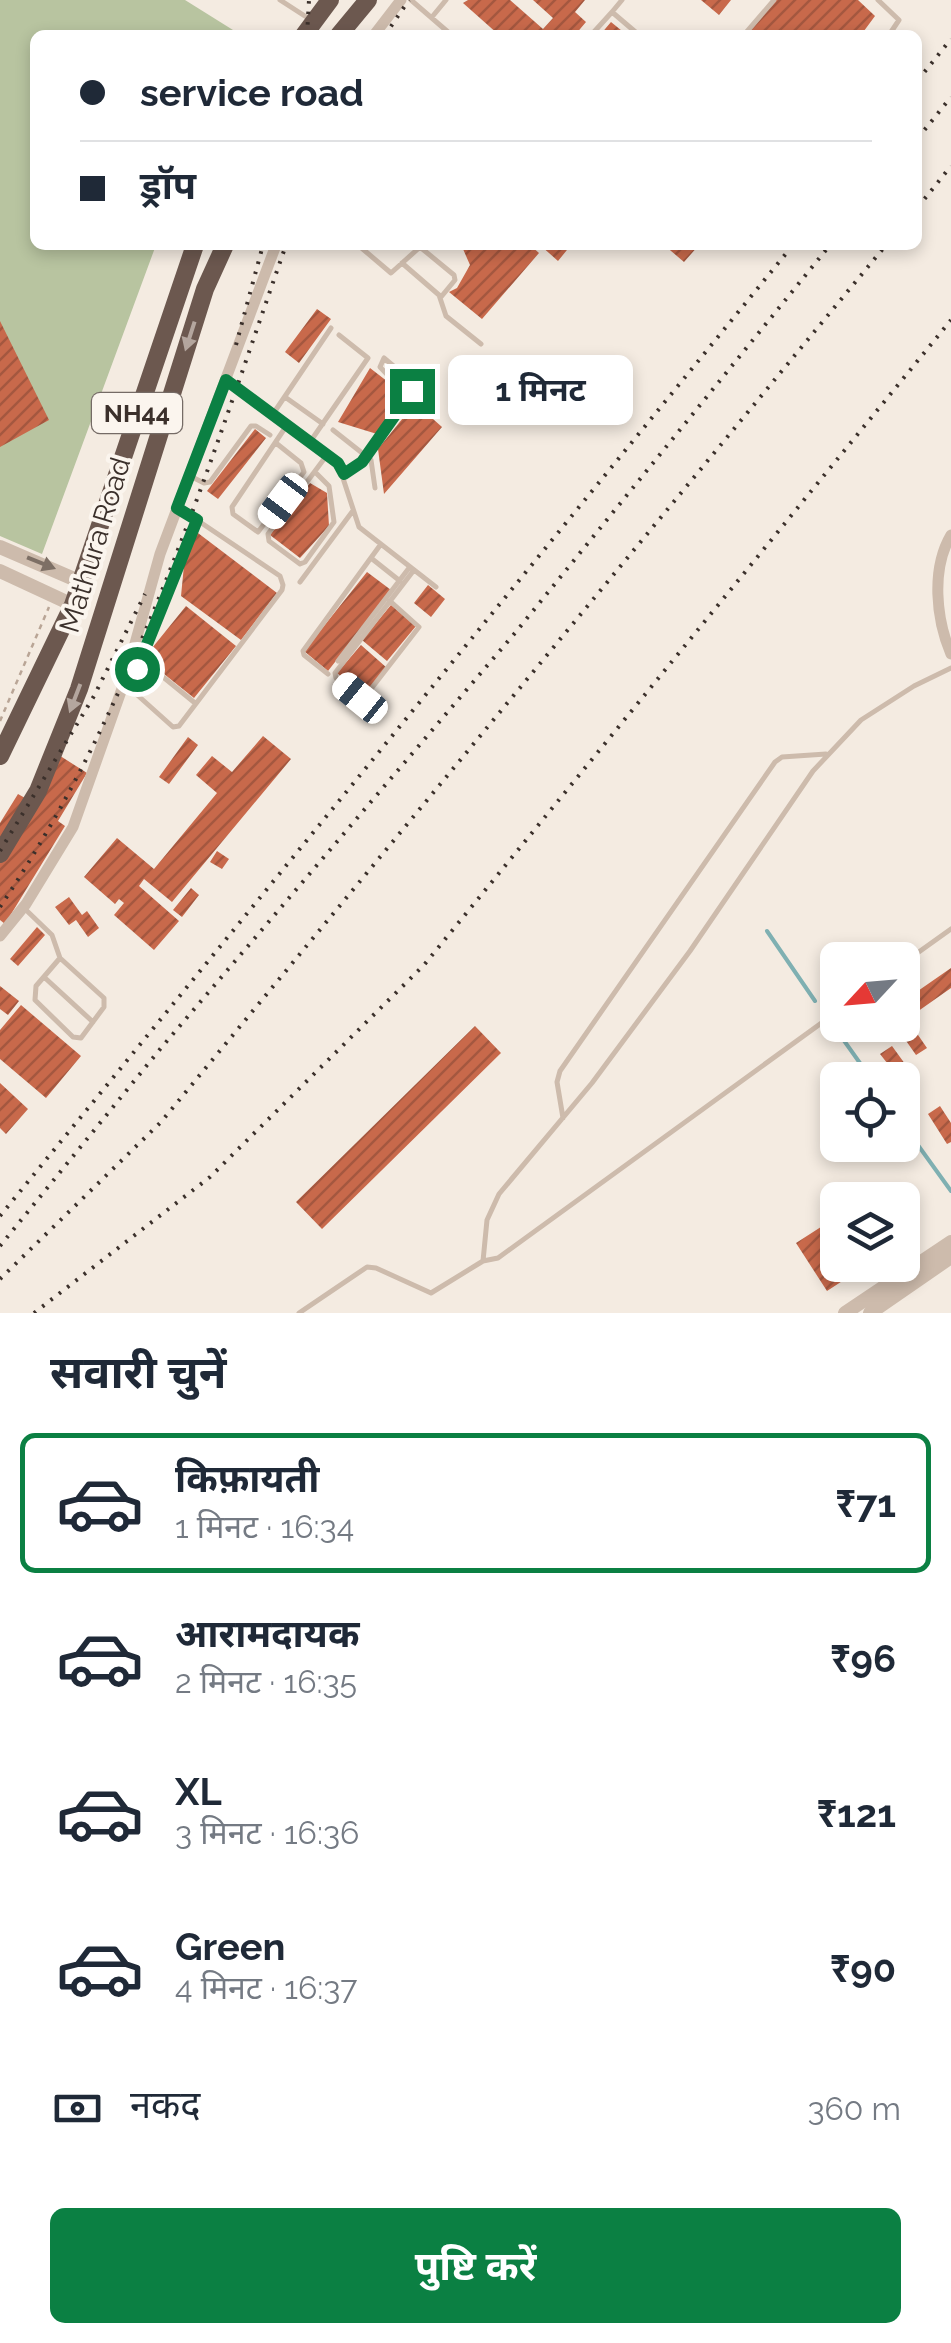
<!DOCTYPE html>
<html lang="hi">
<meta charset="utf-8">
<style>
body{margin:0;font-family:Raleway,"Noto Sans Devanagari",sans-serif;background:#f6f6f7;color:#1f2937;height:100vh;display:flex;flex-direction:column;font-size:38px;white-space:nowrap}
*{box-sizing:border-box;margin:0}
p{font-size:32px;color:#747a83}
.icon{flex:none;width:55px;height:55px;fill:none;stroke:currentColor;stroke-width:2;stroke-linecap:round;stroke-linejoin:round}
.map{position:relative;height:1313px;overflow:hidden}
.drawer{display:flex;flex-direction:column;background:#fff;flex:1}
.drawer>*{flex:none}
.hud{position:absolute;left:30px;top:30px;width:892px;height:220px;border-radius:15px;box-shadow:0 5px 15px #0003;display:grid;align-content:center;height:220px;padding:0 50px;background:#fff}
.needle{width:65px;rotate:244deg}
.controls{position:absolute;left:820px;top:942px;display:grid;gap:20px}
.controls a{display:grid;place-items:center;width:100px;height:100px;border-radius:15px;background:#fff;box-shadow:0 5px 15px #0003;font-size:50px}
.end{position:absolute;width:45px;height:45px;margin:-22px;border:12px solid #0b8043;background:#fff;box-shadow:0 0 0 5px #fff}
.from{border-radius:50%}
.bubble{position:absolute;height:70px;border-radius:15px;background:#fff;box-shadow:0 5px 15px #0003;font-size:32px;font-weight:700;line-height:70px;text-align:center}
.car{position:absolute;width:30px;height:60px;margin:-30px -15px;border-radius:12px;box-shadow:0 0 8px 2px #0007;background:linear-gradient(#fff 24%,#345 0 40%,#fff 0 76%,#345 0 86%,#fff 0)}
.hud b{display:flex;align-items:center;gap:35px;height:95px;font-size:38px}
.hud b+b{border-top:2px solid #e0e1e3}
.hud i{width:25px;height:25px;background:#1f2937}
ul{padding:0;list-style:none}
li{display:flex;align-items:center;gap:30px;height:140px;margin:0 20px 15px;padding:0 30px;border:5px solid transparent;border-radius:15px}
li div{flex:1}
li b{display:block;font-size:38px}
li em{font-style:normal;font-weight:700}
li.on{border-color:#0b8043}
li>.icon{width:90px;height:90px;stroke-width:1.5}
h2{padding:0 50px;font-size:45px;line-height:120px}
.pay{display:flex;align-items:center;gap:25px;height:110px;padding:0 50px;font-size:38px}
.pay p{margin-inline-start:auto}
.primary-button{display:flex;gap:20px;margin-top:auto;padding:20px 50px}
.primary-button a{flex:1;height:115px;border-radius:15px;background:#0b8043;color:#fff;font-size:40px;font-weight:700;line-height:115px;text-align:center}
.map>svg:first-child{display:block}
.park{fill:#b8c4a0}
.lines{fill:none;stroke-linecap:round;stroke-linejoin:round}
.stream{stroke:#7fb0b2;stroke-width:4}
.building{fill:url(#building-hatch)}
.path{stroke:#b9a596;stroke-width:2.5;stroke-dasharray:5 5;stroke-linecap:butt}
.service{stroke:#cdbbac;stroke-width:5}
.minor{stroke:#cdbbac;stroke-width:11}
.tertiary{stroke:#cdbbac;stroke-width:14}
.trunk{stroke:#6c584f;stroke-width:18}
.rail{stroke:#3b302b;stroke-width:4;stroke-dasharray:2.5 8;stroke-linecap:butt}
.oneway{fill:#b4a69e}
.oneway2{fill:#7d6f65}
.route{stroke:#0b8043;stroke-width:12}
.labels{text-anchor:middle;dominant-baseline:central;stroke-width:8;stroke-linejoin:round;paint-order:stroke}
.shield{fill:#fbf5ee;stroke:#756b66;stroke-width:2.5}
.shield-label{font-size:25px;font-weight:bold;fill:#3b302b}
.street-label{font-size:28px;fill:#3b302b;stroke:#fbf5ee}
</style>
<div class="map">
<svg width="951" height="1313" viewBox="0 0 951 1313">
<defs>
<pattern id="building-hatch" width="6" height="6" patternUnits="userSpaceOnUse" patternTransform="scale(2.5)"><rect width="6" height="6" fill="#c8694b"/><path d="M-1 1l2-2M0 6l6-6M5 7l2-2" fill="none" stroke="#a4573f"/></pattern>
</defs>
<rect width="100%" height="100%" fill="#f4ebe1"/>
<path class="park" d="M0 0H185L241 35H35V245H156L42 554 0 536Z"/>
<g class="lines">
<path class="stream" d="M767 931 815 1001
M840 1035 872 1080
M902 1123 951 1191"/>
</g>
<path class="building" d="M468 0H510L543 29 553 18 533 0H585L575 12 586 22 575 35H499L463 3Z
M701 0H731L719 15Z
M776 0H858L875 16 861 35H746Z
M611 22 627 35H600Z
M467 245H530L539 253 482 319 449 292 457 288 470 265 463 249Z
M540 245H571L558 261Z
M664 245H699L684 262Z
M317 309 331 319 299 363 285 352Z
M0 321 49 420 0 447Z
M370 368 401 392 377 434 338 422Z
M415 403 442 427 384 494 378 449Z
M255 429 266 438 218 499 207 491Z
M310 483 327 493 329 526 300 558 270 535Z
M194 530 277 593 241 640 181 596 185 555Z
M367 572 391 590 328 671 304 651Z
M428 585 445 599 431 617 414 603Z
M391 605 416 626 387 661 362 640Z
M186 606 236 646 194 698 144 658Z
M361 645 387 668 363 695 337 673Z
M263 736 291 759 172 902 144 879 139 886 179 921 154 950 114 915 124 903 119 899 115 904 84 877 117 838 154 869 217 793 196 775 212 756 232 772Z
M188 737 198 745 169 784 159 777Z
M54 752 87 773 58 821 65 826 5 924 0 920V823L18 794 25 798Z
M217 851 229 859 222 869 210 862Z
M191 888 199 895 182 917 173 910Z
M69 897 82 915 87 911 99 928 88 937 76 920 69 925 55 907Z
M37 927 45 935 18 966 10 959Z
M951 968V988L907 1019 927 1048 916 1055 895 1025H902V1002Z
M0 986 19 1001 8 1015 0 1009Z
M21 1005 81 1056 46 1098 0 1059V1030Z
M475 1026 501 1053 322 1229 296 1202Z
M892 1046 913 1075 902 1082 880 1054Z
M0 1083 28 1109 6 1134 0 1128Z
M940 1106 951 1123V1142L947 1144 928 1114Z
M838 1216V1265H867L827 1291 796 1243Z"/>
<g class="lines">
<path class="path" d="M0 721 49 607"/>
<path class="service" d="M280 0 311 20
M411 0 448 32 446 35
M622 0 612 12 639 35
M878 0 899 20 889 35
M432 17 446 0
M593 33 612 12
M744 35 774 0
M358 245 391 273 420 247 454 275 455 280 441 297
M402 263 439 295 446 316 481 344
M228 381 338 463 359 527 436 587
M285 397 323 424
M273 414 331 328
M333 430 371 460 375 488
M310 442 368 358 339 335
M276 443 301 463 304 472 258 532 233 514 232 507 287 425
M315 472 329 486 334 522 305 562 300 564 269 541 268 534 327 455
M344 474 359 466 412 391 409 379 384 358 380 367 398 386
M192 477 204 483 210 482 251 426H256L270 435
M371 558 400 581
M300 582 352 512
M390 601 419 627 364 698H359L336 678 335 673 414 570
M141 659 195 703
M338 661 409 568
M328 674 304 655 303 651 381 544
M125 684 173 727 179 726 282 590 283 585 280 576 197 520 128 687
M25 909 52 935 60 958
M60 958 104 998V1007L81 1038 73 1037 35 1000 36 986Z
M902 964 951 929
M44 977 93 1022
M563 1118 557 1082 560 1071 775 762 782 757 826 754
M483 1261 498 1258 838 1011
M299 1313 367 1267 376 1268 431 1293 483 1261 487 1220 499 1194 592 1083 690 951 813 771 861 720 914 686 951 668"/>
<path class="minor" d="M374 35 401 0
M951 535C931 569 936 619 951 654
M0 936 26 904 73 827 124 683 160 554 276 245"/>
<path class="tertiary" d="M0 547 81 582
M0 571 73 605
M845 1313 951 1242
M870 1313 951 1257"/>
<path class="trunk" d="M304 35 330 0
M339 35 368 0
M0 756 73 605 195 245
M0 854 38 791 79 689 205 289 225 245"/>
<path class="rail" d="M307 35 309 0
M385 35 409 0
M918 80 951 39
M918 138 951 97
M918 207 951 166
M236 345 263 245
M0 851 94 696 145 594
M0 907C135 706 207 471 286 245
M0 1216 793 245
M0 1246 161 1048 515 633 830 245
M0 1279 161 1122 886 245
M34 1313 210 1177 424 965 951 320"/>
</g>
<defs><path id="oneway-solid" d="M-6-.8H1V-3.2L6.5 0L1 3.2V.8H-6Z" transform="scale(2.5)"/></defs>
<g class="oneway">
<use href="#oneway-solid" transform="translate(190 336) rotate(108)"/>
<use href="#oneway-solid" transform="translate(75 698) rotate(111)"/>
</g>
<use class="oneway2" href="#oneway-solid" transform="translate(41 563) rotate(22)"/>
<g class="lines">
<path class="route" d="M137 669 197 520 177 508 226 380 338 463 344 474 362 462 412 391"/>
</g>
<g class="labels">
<rect class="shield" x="92" y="393" width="90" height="40" rx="8"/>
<g class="shield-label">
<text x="137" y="413">NH44</text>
</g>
<g class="street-label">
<text transform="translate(95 545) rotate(-73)">Mathura Road</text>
</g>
</g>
</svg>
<div class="controls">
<a><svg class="needle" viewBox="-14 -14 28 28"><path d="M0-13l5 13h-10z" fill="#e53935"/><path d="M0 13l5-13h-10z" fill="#747a83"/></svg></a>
<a><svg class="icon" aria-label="locate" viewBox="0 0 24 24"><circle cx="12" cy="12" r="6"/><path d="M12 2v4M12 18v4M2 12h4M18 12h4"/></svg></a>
<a><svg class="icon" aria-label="layers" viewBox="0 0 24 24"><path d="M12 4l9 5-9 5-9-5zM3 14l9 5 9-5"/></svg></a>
</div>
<i class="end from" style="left:137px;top:669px"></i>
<i class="end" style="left:412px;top:391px"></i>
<div class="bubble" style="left:448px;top:355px;width:185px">1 मिनट</div>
<i class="car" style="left:283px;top:501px;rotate:217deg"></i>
<i class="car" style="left:360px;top:698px;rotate:309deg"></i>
<div class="hud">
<b><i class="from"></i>service road</b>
<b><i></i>ड्रॉप</b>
</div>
</div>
<section class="drawer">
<h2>सवारी चुनें</h2>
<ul>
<li class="on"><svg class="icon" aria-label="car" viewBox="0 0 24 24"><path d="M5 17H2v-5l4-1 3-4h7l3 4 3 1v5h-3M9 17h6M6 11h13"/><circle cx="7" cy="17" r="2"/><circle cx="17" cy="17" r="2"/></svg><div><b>किफ़ायती</b><p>1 मिनट · 16:34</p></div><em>₹71</em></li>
<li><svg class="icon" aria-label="car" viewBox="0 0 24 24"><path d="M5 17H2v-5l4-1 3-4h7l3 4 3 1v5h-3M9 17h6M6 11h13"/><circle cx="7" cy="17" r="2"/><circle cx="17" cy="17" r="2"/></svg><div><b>आरामदायक</b><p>2 मिनट · 16:35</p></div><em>₹96</em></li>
<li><svg class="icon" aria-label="car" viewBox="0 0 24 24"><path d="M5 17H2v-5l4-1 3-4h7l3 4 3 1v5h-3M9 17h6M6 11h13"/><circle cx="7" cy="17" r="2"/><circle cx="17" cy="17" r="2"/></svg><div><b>XL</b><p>3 मिनट · 16:36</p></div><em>₹121</em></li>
<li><svg class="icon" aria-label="car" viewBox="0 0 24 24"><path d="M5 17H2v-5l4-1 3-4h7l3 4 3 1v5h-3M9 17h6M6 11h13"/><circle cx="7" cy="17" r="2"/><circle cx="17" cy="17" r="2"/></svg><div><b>Green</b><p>4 मिनट · 16:37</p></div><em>₹90</em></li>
</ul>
<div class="pay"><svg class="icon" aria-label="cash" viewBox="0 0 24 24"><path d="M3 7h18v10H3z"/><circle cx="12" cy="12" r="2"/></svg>नकद<p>360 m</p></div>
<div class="primary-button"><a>पुष्टि करें</a></div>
</section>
